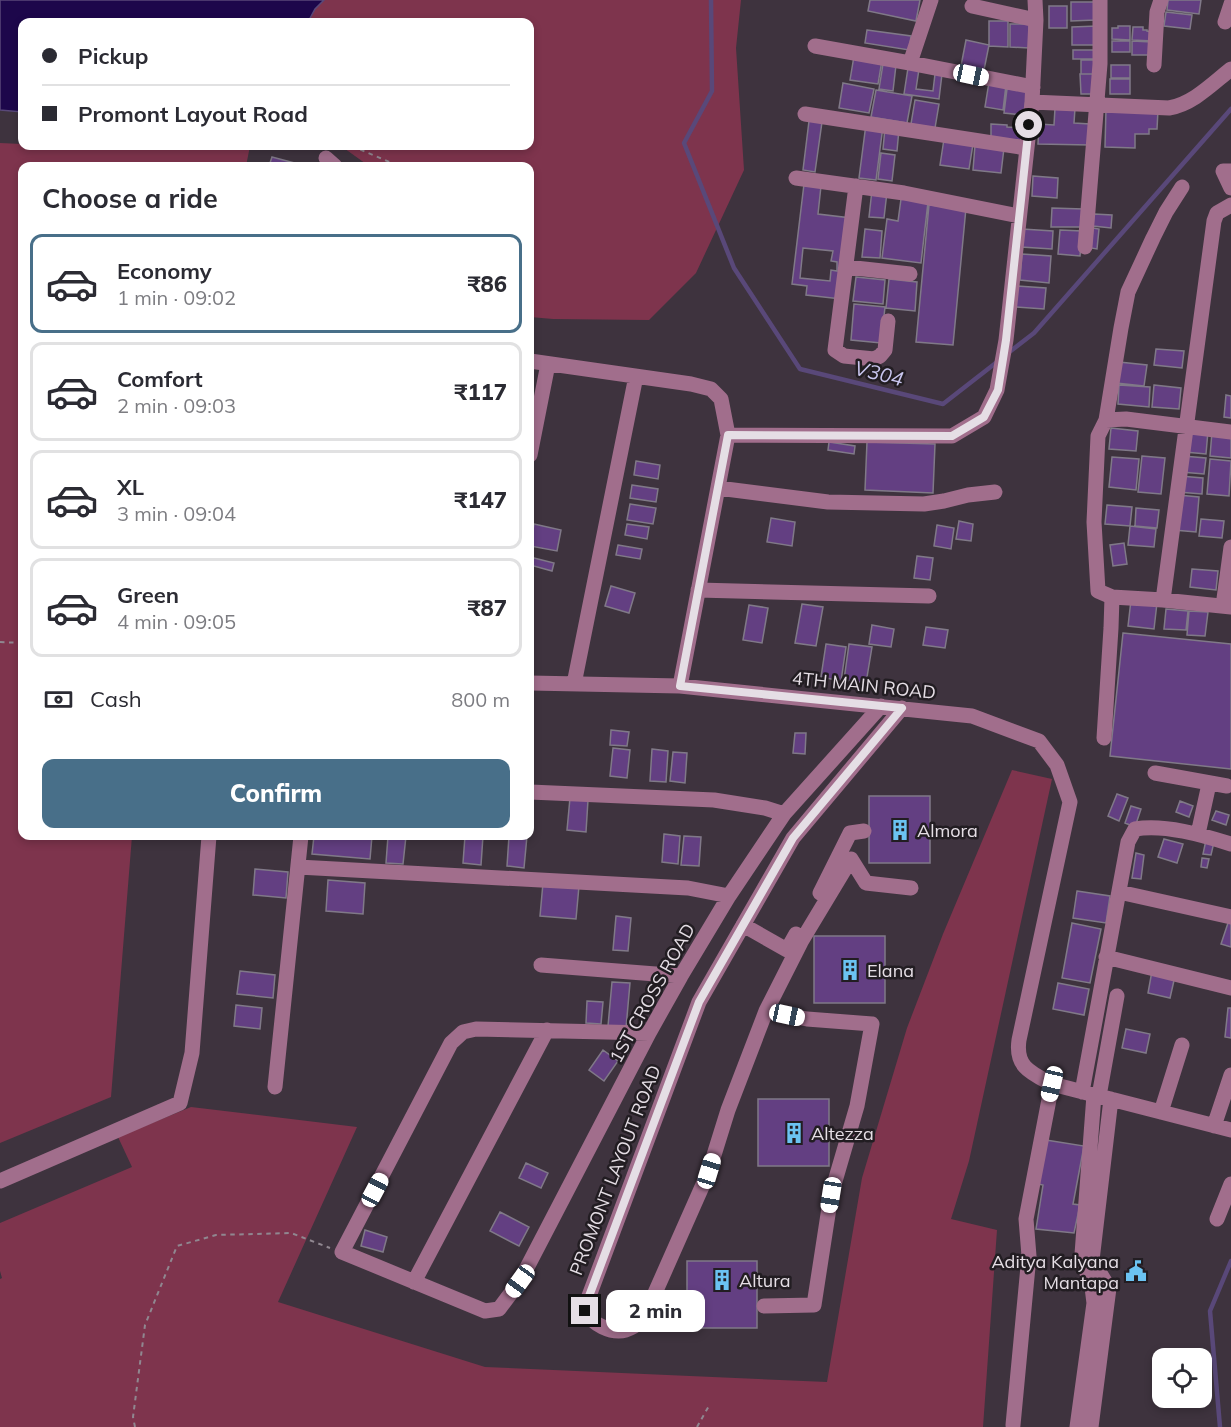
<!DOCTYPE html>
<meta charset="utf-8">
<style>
body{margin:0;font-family:Mulish,sans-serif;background:#f7f7f7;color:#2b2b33;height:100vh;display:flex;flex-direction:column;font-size:22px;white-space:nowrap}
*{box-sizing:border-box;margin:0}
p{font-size:20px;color:#7c7c81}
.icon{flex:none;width:33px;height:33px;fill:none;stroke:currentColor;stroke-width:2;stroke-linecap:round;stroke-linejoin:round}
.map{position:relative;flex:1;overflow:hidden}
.panel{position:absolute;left:18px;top:162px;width:516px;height:678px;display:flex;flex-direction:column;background:#fff;border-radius:12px;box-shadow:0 3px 9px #0003}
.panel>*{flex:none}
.top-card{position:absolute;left:18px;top:18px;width:516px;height:132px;border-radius:12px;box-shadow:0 3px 9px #0003;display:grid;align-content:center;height:132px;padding:0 24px;background:#fff}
.buttons{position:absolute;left:1152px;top:1348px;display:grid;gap:12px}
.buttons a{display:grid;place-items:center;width:60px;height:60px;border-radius:12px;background:#fff;box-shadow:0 3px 9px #0003;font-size:30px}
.end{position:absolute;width:27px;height:27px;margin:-14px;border:8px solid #e5dee5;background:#111;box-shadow:0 0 0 3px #111}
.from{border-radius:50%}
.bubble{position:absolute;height:42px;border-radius:12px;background:#fff;box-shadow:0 3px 9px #0003;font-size:20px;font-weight:800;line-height:42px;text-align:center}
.car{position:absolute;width:18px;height:36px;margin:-18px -9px;border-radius:8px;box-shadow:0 0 4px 2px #0007;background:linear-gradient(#fff 24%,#345 0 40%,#fff 0 76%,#345 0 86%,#fff 0)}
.top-card b{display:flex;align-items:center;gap:21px;height:57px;font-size:22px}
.top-card b+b{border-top:2px solid #e1e1e2}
.top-card i{width:15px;height:15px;background:#2b2b33}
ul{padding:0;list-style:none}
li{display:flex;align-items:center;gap:18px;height:99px;margin:0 12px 9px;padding:0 12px;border:3px solid #e1e1e2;border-radius:12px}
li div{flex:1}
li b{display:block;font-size:22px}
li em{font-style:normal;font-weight:800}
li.current{border-color:#486f89}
li>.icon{width:54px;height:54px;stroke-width:1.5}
h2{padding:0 24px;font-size:27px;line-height:72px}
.pay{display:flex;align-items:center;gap:15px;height:66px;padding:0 24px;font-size:22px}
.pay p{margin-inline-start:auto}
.button{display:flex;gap:12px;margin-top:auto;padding:12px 24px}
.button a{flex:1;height:69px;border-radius:12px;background:#486f89;color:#fff;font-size:24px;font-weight:800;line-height:69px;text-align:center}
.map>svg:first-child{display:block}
.green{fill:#7e344d}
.water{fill:#1d074b;stroke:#594879;stroke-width:1.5}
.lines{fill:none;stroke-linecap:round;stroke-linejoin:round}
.stream{stroke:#594879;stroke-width:4.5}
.building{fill:#633f82;stroke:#807988;stroke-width:1.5;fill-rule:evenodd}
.path{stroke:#908790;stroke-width:2;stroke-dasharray:4.5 4.5;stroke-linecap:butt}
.minor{stroke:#a16e8c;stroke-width:15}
.route{stroke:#e5dee5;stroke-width:8}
.labels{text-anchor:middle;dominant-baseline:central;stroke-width:5;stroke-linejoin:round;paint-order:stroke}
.street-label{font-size:18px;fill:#e5dee5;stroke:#221d22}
.poi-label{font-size:18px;fill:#e5dee5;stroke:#221d22;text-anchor:start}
.water-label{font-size:20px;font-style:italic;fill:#c9c6ef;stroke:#221d22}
</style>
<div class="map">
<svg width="1231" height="1427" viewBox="0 0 1231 1427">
<rect width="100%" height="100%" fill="#3e333e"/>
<path class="green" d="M324 0H741L736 48 744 170 696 273 649 320 553 319 530 317V166H369L341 146H530V22H308L315 9Z
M0 143 22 144V146H250L246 166H22V836H132L111 1097 0 1143Z
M1012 770 1052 779 969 1161 951 1219 997 1230 983 1427H0V1279L2 1278 0 1271V1223L132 1167 118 1137 191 1107 357 1127 278 1302 485 1367 827 1382 862 1178 907 1028 943 934Z"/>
<path class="water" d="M0 0H324L315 9 308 22H22V112L0 110Z"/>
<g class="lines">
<path class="stream" d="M711 0 712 91 684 143 734 268 800 369 943 404 997 362
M1008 353 1034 333 1231 109
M1220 1427 1210 1311 1231 1261"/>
</g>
<path class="building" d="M870 0H920L916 21 868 11Z
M1168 0H1201L1199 14 1167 10Z
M1071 2H1095V20L1071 21Z
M1049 6H1067V28H1049Z
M1166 12 1192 15 1190 29 1164 26Z
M989 21H1008V47L989 46Z
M1010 24H1029V48L1010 47Z
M1097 26 1098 45H1072V27Z
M1118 26H1130V40L1112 39V28H1118Z
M1133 27H1143V30H1147V31L1153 32V41L1132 40Z
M867 30 911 36 909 50 865 43Z
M966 40 989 45 984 70 961 66Z
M1112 41H1130V52H1112Z
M1132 41 1152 42V55H1132Z
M1073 50H1096V59H1073Z
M854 56 882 60 878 84 850 80Z
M1081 60H1097V74H1081Z
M883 64 896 65 893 91 879 89Z
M1111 65H1130V78H1111Z
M908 68 919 69 916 89 933 91 935 74H942L939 99 904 94Z
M1080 74H1095V94H1081Z
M1110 79H1130V94H1110Z
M989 82 1006 85 1003 110 985 107Z
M843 83 874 89 869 113 839 108Z
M1007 89 1027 91 1024 115 1004 113Z
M876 90 912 96 907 123 871 117Z
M915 100 939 104 935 128 911 124Z
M1055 108H1075L1074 123 1090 124V145L1038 144 1039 124 1054 125Z
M1106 109 1158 110 1157 129H1149V134H1135V148L1105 147Z
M809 121 822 122 815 172 803 170Z
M866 124 883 126 876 180 859 178Z
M991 124 1007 125V127L1022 128V142L991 141Z
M885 128 899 129 897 151 883 149Z
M944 139 973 144 969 169 940 165Z
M975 145 1004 148 1001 173 973 170Z
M881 153 895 155 892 181 878 179Z
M272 157 306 166H269Z
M1033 176 1058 178 1057 198 1032 196Z
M804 184 821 186 818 214 851 218 841 299 806 295 807 286 792 284ZM803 248 833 251 831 261 837 262V271L831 270 830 281 800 278Z
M872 190 887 192 884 218 869 217Z
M901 199 928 202 921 263 882 258 887 219 898 221Z
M929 205 966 208 953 345 916 342Z
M1052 208 1083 209V227H1051Z
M1094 214 1112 215 1111 228 1093 226Z
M1093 228 1099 229 1097 249 1091 248Z
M865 229 882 231 880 258 862 257Z
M1022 229 1053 231 1052 249 1021 247Z
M1060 230 1082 231 1080 256 1058 254Z
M1022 254 1051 256 1049 283 1020 280Z
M856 277 885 280 883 304 853 301Z
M889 279 917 282 915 311 886 308Z
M1017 286 1046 288 1044 309 1015 307Z
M854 304 885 307 881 343 851 340Z
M1156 349 1184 351 1182 368 1154 365Z
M1119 362 1147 365 1144 386 1116 383Z
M1119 385 1150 387 1149 407 1118 404Z
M1154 385 1181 388 1179 409 1152 407Z
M1226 395 1231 396V418L1224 417Z
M1111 428 1138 431 1136 451 1109 449Z
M1187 429 1208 431 1206 454 1185 452Z
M1212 432 1231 433V458L1210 456Z
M829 442 855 446 854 454 828 450Z
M867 442 935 444 933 493 865 490Z
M1142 456 1165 458 1161 494 1138 492Z
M1183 456 1206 458 1204 474 1181 472Z
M1112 457 1139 459 1136 490 1109 487Z
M1210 459 1231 461 1229 496 1207 494Z
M636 461 660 465 658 479 634 475Z
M1180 476 1203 478 1202 494 1178 492Z
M632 485 658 489 656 502 630 498Z
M1178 495 1199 497 1196 532 1174 530Z
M630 504 656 508 653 524 627 520Z
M1107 505 1132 507 1130 526 1105 524Z
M1136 508 1159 510 1157 528 1135 526Z
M771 518 795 522 792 546 767 542Z
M1201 519 1224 521 1222 538 1199 536Z
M959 521 973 524 971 541 956 539Z
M534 524 561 530 557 551 530 546Z
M627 524 649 527 647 539 625 535Z
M937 525 954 528 951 549 934 546Z
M1130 526 1156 529 1154 547 1128 545Z
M1124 543 1127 564 1113 566 1110 545Z
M618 545 642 549 640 559 616 555Z
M917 556 933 558 930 580 914 578Z
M530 557 554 563 552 571 530 565Z
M1192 569 1218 571 1216 590 1190 587Z
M611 586 635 593 629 613 605 606Z
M1131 600 1157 603 1154 629 1128 626Z
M802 604 823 607 816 646 795 643Z
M749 605 768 608 762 643 743 640Z
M1166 609 1188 611 1186 630 1164 629Z
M1189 611 1208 612 1205 636 1187 635Z
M872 625 894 629 891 647 869 644Z
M926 627 948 630 945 648 923 645Z
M1123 633 1231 644V769L1110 756Z
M826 644 846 647 841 681 821 677Z
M849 644 872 647 866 683 844 680Z
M611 730 629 732 627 746 610 745Z
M795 733H806L805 754 793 753Z
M613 748 630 750 627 778 610 776Z
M652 749 668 751 666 782 650 781Z
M673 752 687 753 685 783 670 781Z
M1117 794 1128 798 1119 821 1108 816Z
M869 796H930V863H869Z
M570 798 588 800 586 832 567 830Z
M1180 801 1193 806 1189 817 1176 812Z
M1131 806 1141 809 1135 827 1125 823Z
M1216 811 1229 815 1226 825 1212 820Z
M664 834 680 836 678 864 662 862Z
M314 836H372L370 859 312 854Z
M388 836H406L403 864 386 863Z
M465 836H483L481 865 463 863Z
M509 836H527L524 868 507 866Z
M684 836 701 837 699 866 681 865Z
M1164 839 1183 844 1177 863 1158 857Z
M1206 840 1214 842 1211 855 1203 854Z
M1136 853 1144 855 1141 879 1132 878Z
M1202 858 1209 859 1207 868 1201 867Z
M255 869 288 872 286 898 253 895Z
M328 880 365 883 363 914 326 911Z
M543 883 579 886 576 919 540 916Z
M1077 891 1110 896 1106 923 1073 918Z
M616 916 631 918 628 951 613 950Z
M1229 920H1231V947L1221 944Z
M1072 923 1101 929 1090 983 1062 978Z
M814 936H885V1003H814Z
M240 971 275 975 273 998 237 994Z
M1152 971 1175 976 1170 998 1148 993Z
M612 982 630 983 626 1028 608 1026Z
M1058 983 1089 989 1084 1015 1053 1009Z
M587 1001 603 1002 601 1024 586 1023Z
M236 1005 262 1008 260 1029 234 1026Z
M1228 1008H1231V1038L1225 1037Z
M1126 1029 1150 1034 1146 1053 1122 1048Z
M603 1050 618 1061 604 1081 589 1070Z
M758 1099H829V1166H758Z
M1046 1140 1084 1146 1073 1204 1080 1205 1074 1233 1036 1229 1043 1185 1038 1184Z
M526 1163 548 1173 541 1188 519 1178Z
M500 1212 529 1227 519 1246 490 1231Z
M365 1230 387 1237 383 1252 361 1246Z
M687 1261H757V1328H687Z"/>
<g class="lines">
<path class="path" d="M352 146 394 164V166
M0 642 22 643
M135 1427 133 1417 145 1325 177 1246 216 1235 291 1233 330 1248
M697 1427 710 1404"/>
<path class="minor" d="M972 6 1036 20
M1225 22 1231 4
M815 46 910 63 1033 87
M910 63 931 0
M1154 65 1157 12 1161 0
M1032 102 1169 108C1193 104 1212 84 1231 69
M805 114 1026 148
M326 158 335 166
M1231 171H1223L1231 188
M796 178 904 193 1019 216
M856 186 835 350 844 356 874 359 880 356 885 350 888 321
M1085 247 1100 64V0
M846 267 910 274
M530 361 691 384 711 389 721 399 728 435
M1106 420 1121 328 1128 292 1153 238 1166 212 1182 187
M1231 432 1126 419 1106 420 1098 436 1094 522 1098 591 1112 597 1163 600 1231 607
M530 455 548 364
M718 488 828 502 924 504 944 501 968 495 995 492
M698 590 929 596
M1163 600 1214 221 1217 213 1231 205
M1223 606 1231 547
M530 683 680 686 972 716 1039 741 1057 765 1070 802 1019 1040C1015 1067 1031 1073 1052 1084L1231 1130
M574 684 636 376
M680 686 728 435 952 436 984 417 997 390 1006 340 1032 102 1036 20 1035 0
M902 708 793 838 699 1002 586 1304 585 1311C592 1324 611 1334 626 1330 632 1328 638 1324 643 1320L709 1171 728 1110 766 1011 801 942 851 859 866 883 911 888
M1104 738 1111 628 1112 597
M1155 773 1227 786
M530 792 714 800 765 808 784 814
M1198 834 1209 784
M298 867 688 888 729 896
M1119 892 1231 917
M820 893 850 833 864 831
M743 925 787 950 796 934
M1106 957 1231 988
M541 965 681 976
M649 1033 476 1029 463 1032 451 1043 342 1252 485 1311 499 1309 520 1281 649 1033 681 976 729 896 784 814 881 706
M275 1087 301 836
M1082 1092 1128 842 1135 829C1165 824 1202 835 1231 844
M1099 1096 1117 996
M1161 1112 1182 1045
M1214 1126 1231 1075
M0 1181 180 1103 192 1053 209 836
M1217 1219 1231 1184
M414 1282 547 1030
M764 1306 814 1305 831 1195 857 1106 872 1024 807 1019 766 1011
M1013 1425 1029 1256 1026 1219 1052 1084
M1077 1427 1094 1303 1092 1287 1083 1262 1082 1254 1094 1095
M1091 1427 1109 1288 1092 1260 1111 1099"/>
</g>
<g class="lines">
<path class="route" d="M585 1311 586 1304 594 1283 699 1002 793 838 902 708 680 686 728 435 952 436 984 417 998 390 1006 340 1029 125"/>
</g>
<defs>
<symbol id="building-bare" viewBox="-9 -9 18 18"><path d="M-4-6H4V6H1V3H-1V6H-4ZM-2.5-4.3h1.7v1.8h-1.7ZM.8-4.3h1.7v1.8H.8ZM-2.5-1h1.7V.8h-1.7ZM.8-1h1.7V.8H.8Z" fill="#6bc3f2" stroke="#221d22" stroke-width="2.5" paint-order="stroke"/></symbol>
<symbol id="civic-bare" viewBox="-9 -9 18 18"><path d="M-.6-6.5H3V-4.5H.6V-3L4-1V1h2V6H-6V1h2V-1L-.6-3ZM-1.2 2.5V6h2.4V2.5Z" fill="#6bc3f2" stroke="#221d22" stroke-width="2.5" paint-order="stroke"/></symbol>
</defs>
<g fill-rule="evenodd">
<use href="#building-bare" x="885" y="815" width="30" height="30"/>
<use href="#building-bare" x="835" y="955" width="30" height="30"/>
<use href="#building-bare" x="779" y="1118" width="30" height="30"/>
<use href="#civic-bare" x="1121" y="1256" width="30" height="30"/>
<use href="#building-bare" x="707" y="1265" width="30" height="30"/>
</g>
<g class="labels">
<g class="street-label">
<text transform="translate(864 685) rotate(6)">4TH MAIN ROAD</text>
<text transform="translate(652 993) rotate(-61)">1ST CROSS ROAD</text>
<text transform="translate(615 1170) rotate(-69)">PROMONT LAYOUT ROAD</text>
</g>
<g class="poi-label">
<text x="917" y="830">Almora</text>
<text x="867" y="970">Elana</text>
<text x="811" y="1133">Altezza</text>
<text x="1119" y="1261" text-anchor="end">Aditya Kalyana<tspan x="1119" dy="21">Mantapa</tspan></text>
<text x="739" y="1280">Altura</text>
</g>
<g class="water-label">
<text transform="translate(879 373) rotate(14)">V304</text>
</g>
</g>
</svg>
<div class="buttons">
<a><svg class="icon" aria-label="locate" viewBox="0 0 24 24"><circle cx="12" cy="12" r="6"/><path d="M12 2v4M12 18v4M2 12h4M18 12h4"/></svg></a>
</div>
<i class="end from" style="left:1029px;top:125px"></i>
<i class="end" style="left:585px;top:1311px"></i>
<div class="bubble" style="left:606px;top:1290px;width:99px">2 min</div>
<i class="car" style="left:971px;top:75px;rotate:102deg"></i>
<i class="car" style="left:787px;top:1015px;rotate:102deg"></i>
<i class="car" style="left:1052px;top:1084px;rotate:193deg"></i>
<i class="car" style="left:709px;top:1171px;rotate:17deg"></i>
<i class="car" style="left:375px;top:1190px;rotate:28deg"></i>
<i class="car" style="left:831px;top:1195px;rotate:189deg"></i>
<i class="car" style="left:520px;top:1281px;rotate:216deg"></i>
<div class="top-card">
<b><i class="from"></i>Pickup</b>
<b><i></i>Promont Layout Road</b>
</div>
<section class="panel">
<h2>Choose a ride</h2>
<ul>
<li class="current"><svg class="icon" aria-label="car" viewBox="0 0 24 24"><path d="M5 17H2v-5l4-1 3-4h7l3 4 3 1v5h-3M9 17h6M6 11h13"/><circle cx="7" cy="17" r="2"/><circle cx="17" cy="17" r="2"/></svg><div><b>Economy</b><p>1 min · 09:02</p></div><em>₹86</em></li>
<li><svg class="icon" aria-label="car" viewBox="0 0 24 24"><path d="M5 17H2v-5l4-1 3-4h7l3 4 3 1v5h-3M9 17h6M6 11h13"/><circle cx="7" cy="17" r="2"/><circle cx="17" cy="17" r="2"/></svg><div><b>Comfort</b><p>2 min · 09:03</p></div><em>₹117</em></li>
<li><svg class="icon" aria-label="car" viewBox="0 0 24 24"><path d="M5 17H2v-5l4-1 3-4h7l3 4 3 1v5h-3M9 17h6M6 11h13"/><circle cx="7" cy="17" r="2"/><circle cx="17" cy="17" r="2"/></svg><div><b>XL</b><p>3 min · 09:04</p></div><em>₹147</em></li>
<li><svg class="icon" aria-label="car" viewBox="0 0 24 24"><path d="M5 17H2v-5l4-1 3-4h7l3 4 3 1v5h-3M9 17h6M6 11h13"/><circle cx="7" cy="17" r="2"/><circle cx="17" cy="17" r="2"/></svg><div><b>Green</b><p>4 min · 09:05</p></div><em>₹87</em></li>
</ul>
<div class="pay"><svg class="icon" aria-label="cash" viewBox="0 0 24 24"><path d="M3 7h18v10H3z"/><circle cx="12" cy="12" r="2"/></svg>Cash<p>800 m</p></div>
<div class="button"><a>Confirm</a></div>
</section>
</div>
